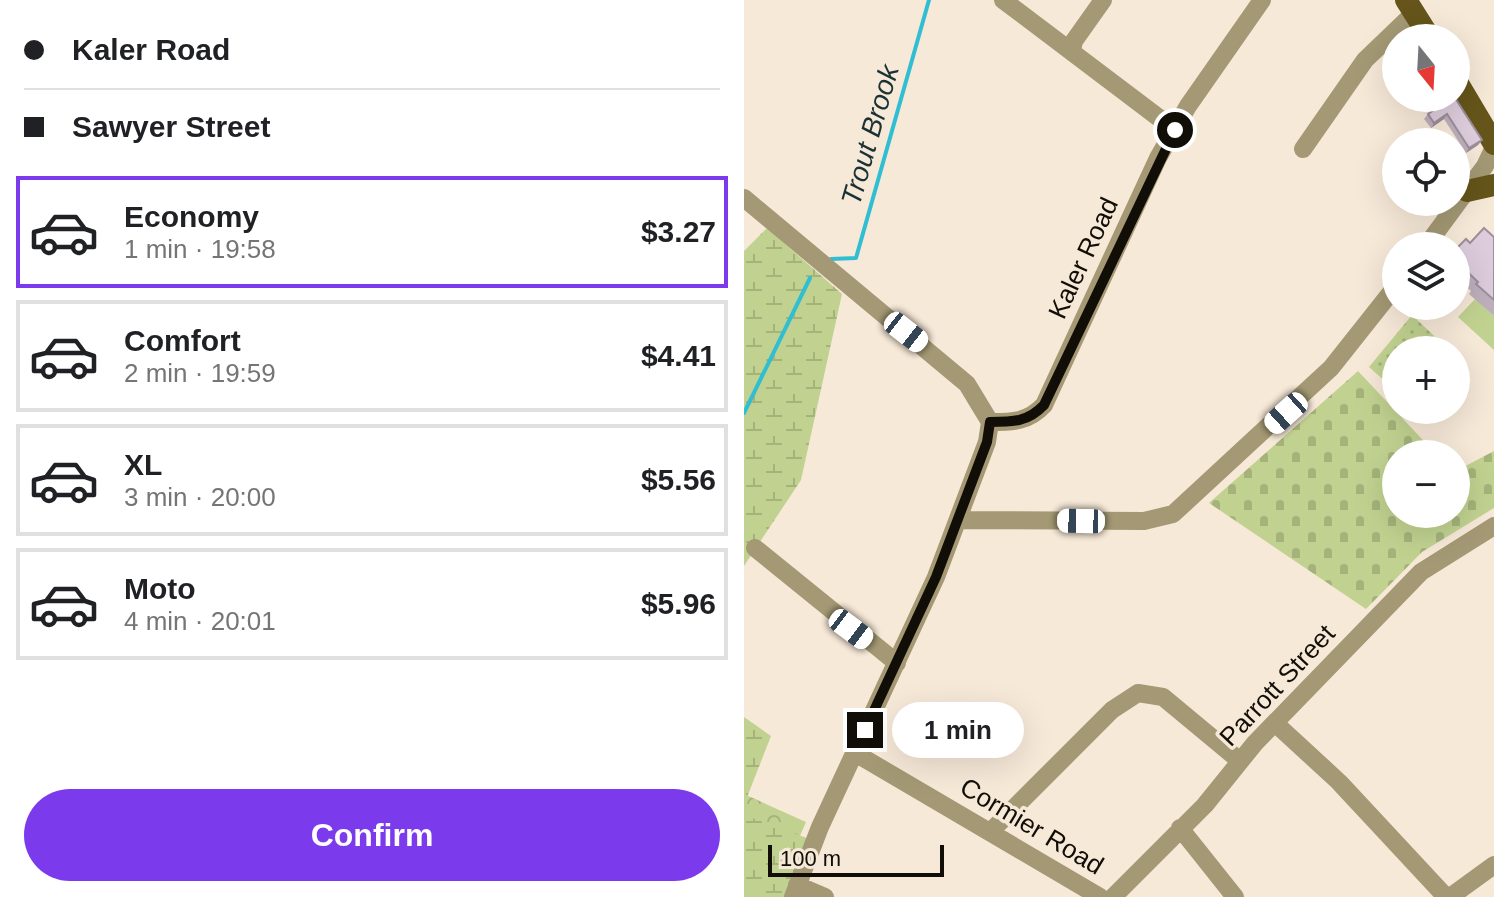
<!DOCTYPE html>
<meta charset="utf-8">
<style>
body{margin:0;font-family:Helvetica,sans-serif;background:#f6f6f6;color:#202124;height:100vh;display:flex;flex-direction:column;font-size:30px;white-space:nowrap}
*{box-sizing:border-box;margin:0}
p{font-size:26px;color:#757577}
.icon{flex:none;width:44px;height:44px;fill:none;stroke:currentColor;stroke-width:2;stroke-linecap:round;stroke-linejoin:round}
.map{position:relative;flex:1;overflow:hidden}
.sheet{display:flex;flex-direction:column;background:#fff;width:744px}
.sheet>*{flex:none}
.banner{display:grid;align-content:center;height:176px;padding:0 24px;background:#fff}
.needle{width:52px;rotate:162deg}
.tools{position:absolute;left:638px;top:24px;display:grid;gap:16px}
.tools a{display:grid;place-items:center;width:88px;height:88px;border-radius:50%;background:#fff;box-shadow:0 8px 32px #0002;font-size:40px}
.scale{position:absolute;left:24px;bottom:20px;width:176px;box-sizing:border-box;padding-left:8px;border:4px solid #110d07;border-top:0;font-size:22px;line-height:28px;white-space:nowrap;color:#110d07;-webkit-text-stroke:6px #f7e9d8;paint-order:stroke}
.end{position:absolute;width:36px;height:36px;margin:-18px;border:10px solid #110d07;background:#fff;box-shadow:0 0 0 4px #fff}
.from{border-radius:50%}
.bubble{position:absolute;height:56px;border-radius:28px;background:#fff;box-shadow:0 8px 32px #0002;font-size:26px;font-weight:600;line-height:56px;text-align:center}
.car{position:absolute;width:24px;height:48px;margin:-24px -12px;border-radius:10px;box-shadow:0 0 6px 2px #0007;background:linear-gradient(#fff 24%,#345 0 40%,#fff 0 76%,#345 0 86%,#fff 0)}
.banner b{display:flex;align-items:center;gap:28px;height:76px;font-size:30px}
.banner b+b{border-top:2px solid #e0e0e0}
.banner i{width:20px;height:20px;background:#202124}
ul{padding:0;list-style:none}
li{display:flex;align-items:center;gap:24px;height:112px;margin:0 16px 12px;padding:0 8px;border:4px solid #e0e0e0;border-radius:0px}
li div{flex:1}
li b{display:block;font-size:30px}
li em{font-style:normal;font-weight:600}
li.current{border-color:#7c3aed}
li>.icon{width:72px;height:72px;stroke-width:1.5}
.primary-button{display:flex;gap:16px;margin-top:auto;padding:16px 24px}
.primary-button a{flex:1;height:92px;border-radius:48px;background:#7c3aed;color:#fff;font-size:32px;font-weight:600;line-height:92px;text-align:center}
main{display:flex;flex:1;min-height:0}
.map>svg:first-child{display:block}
.grass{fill:url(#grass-dots)}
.forest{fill:url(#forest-crowns)}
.wetland{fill:url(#wetland-marsh)}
.cemetery{fill:url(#cemetery-stones)}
.pitch{fill:#c1d290}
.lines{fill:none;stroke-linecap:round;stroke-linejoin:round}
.stream{stroke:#31bed2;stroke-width:4}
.minor{stroke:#a49974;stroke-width:18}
.major{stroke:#65551a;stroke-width:22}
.wall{fill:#beafbd}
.shaded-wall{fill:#9b8f9a}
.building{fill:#ddccdc;stroke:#9b8f9a;stroke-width:2}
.route{stroke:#110d07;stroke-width:10}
.labels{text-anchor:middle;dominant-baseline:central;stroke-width:7;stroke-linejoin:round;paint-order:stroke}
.street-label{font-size:26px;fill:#110d07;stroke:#f7e9d8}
.water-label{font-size:28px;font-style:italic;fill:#1a3135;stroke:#f7e9d8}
</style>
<main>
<section class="sheet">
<div class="banner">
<b><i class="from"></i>Kaler Road</b>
<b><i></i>Sawyer Street</b>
</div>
<ul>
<li class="current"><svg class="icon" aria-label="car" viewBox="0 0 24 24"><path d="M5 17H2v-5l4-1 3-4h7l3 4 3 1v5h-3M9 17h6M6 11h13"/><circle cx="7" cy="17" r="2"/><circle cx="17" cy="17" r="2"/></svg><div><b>Economy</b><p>1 min · 19:58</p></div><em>$3.27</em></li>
<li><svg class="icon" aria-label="car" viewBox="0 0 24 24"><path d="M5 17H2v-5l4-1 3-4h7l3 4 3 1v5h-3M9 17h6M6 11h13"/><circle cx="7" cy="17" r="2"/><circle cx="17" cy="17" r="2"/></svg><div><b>Comfort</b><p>2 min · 19:59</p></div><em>$4.41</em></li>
<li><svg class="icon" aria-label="car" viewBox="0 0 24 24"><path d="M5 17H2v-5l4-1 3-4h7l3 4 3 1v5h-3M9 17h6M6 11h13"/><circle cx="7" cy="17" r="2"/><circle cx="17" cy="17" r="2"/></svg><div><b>XL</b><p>3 min · 20:00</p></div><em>$5.56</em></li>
<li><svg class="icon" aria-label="car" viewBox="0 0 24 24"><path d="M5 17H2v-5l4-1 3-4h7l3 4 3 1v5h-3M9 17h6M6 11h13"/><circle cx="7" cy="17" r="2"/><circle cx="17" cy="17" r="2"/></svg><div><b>Moto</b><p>4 min · 20:01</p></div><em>$5.96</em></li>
</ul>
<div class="primary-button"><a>Confirm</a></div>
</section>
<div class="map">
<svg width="750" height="897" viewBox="0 0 750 897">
<defs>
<pattern id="grass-dots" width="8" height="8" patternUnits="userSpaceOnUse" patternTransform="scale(2)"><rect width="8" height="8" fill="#c1d290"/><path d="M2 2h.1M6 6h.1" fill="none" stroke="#a5b37b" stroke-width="1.8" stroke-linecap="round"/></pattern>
<pattern id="forest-crowns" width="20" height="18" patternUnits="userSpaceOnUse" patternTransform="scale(2)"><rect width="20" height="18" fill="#c1d290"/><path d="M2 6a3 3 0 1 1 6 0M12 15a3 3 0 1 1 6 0" fill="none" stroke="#a5b37b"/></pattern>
<pattern id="wetland-marsh" width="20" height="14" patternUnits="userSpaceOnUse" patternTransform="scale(2)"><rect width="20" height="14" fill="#c1d290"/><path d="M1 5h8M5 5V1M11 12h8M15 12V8" fill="none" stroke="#a5b37b"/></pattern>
<pattern id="cemetery-stones" width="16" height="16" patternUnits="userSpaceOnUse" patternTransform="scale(2)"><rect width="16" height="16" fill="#c1d290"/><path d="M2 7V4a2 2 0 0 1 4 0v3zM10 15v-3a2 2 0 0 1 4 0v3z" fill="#a5b37b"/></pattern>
</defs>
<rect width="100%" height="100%" fill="#f7e9d8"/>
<path class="grass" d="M668 315 703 348 652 350V391L625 367Z"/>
<path class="forest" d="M0 794 62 822 44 863 0 897Z"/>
<path class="wetland" d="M23 228 98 294 57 480 0 566V251Z
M0 717 27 736 0 805Z
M0 815 71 841 49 897H0Z"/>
<path class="cemetery" d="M614 371 692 454H652V514H712V471L750 451V508L678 552 622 609 465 503Z"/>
<path class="pitch" d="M731 299 750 316V350L714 317Z"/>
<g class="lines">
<path class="stream" d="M87 259 112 258 185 0
M0 413 66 278"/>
<path class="minor" d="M259 0 431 130
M328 51 330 41 359 0
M559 149 621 60 670 13
M0 198 223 384 246 422
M682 246 741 166 750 147
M246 422C269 422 284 422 300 405L414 158 444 106 518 0
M215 520 400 521 429 514 587 368 652 286
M11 548 153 663
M531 723 595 782 702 897
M111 753 356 897
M436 828 491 897
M247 831 368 710 394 693 419 697 496 761
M53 885 81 897
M49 897 76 827 192 577 243 442 246 422
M369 897 461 805 511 743 677 572 750 526
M706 897 750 865"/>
<path class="major" d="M662 0 686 38
M712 80 750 144
M723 191 750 185"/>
</g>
<path class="wall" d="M708 98 738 140 734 145 722 153 700 119 687 128 680 119 684 114Z
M750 237V316L725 294 727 291 712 277V249L726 243Z"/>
<path class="shaded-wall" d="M703 114 700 119 687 128 690 123Z
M738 140 734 145 722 153 725 148Z"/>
<path class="building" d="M708 98H711L738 140 725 148 703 114 690 123 684 114Z
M740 228 750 237V300L732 284 734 282 712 261V249L722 239 726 243Z"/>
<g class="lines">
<path class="route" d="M121 730 192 577 243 442 246 422C269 422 284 422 300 405L431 130"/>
</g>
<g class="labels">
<g class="street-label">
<text transform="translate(339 258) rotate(-65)">Kaler Road</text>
<text transform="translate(533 685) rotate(-47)">Parrott Street</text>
<text transform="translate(288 826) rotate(31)">Cormier Road</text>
</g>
<g class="water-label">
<text transform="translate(126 135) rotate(-74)">Trout Brook</text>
</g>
</g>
</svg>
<div class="tools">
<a><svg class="needle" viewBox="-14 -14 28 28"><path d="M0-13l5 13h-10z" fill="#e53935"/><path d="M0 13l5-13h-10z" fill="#757577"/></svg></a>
<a><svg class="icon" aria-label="locate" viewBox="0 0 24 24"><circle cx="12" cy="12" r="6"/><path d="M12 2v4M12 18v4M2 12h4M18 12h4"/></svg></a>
<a><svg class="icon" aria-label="layers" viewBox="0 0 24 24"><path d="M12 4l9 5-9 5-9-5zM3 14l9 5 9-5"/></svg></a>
<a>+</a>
<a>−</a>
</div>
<div class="scale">100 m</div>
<i class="end from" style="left:431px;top:130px"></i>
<i class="end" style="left:121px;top:730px"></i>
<div class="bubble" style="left:148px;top:702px;width:132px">1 min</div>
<i class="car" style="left:162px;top:332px;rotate:128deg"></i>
<i class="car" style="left:542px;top:413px;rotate:228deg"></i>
<i class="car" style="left:337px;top:521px;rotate:271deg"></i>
<i class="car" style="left:107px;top:629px;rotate:127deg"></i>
</div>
</main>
